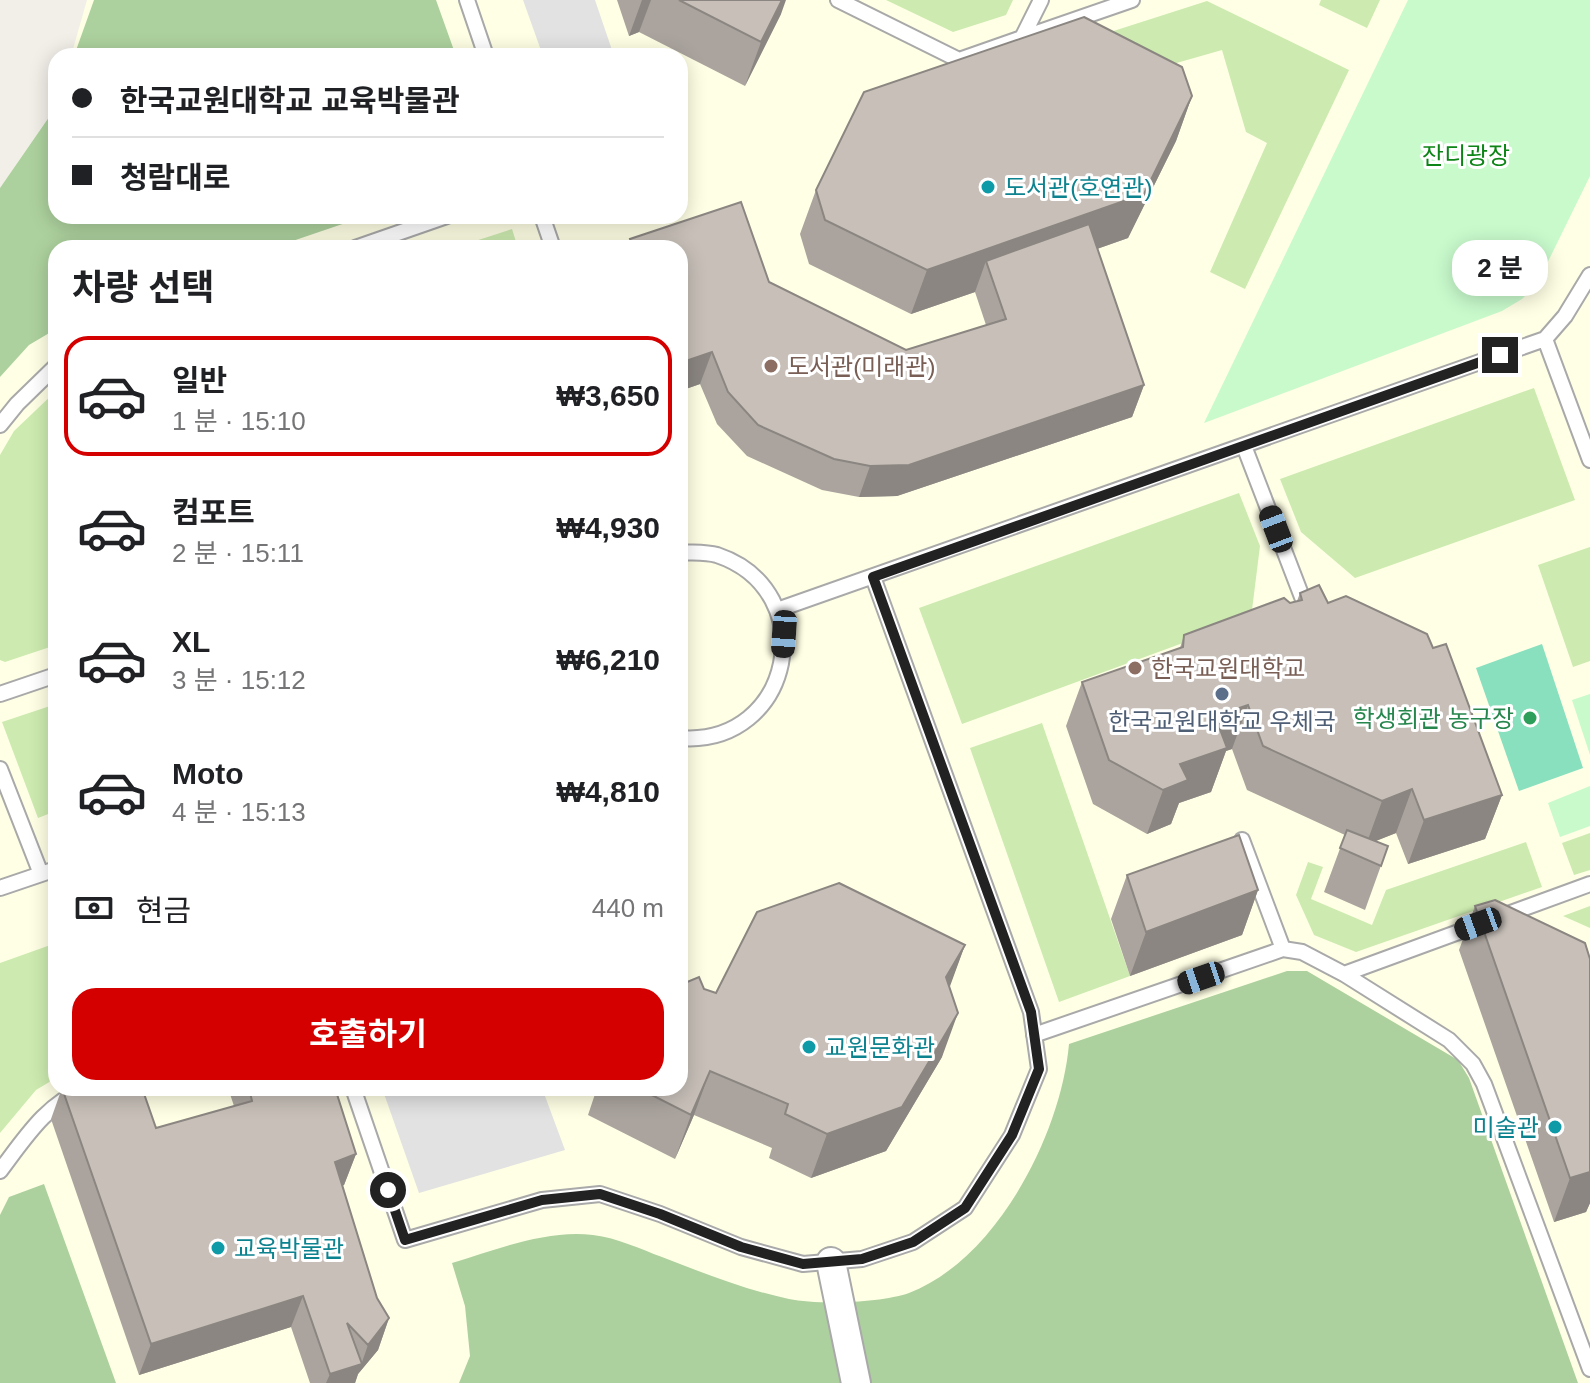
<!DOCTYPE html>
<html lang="ko">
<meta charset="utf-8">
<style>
body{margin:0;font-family:Arial,"Noto Sans KR",sans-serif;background:#f2f2f2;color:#202124;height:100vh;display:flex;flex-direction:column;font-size:30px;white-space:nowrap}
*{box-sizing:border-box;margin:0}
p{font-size:26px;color:#757577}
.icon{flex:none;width:44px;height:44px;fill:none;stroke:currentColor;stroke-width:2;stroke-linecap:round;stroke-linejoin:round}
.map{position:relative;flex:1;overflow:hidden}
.details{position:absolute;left:48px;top:240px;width:640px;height:856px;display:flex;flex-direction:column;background:#fff;border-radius:24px;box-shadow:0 4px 20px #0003}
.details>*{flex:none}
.top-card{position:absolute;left:48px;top:48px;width:640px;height:176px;border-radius:24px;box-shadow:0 4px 20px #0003;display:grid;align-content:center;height:176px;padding:0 24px;background:#fff}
.end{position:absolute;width:36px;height:36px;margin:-18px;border:10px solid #222;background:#fff;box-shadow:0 0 0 4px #fff}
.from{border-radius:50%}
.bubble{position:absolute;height:56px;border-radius:24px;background:#fff;box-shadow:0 4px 20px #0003;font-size:26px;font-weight:700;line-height:56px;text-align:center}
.car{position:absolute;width:24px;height:48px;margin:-24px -12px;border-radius:10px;box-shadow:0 0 6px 2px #0007;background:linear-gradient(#222 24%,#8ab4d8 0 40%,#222 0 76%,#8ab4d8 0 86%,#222 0)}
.top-card b{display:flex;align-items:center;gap:28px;height:76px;font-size:30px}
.top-card b+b{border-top:2px solid #e0e0e0}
.top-card i{width:20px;height:20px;background:#202124}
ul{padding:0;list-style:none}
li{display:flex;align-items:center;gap:24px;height:120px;margin:0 16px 12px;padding:0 8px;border:4px solid transparent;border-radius:24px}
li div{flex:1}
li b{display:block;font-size:30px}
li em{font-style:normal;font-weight:700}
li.current{border-color:#d40000}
li>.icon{width:72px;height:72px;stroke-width:1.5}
h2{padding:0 24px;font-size:36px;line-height:96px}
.pay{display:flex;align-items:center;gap:20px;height:88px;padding:0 24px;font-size:30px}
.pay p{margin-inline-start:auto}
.cta{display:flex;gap:16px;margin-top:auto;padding:16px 24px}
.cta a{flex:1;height:92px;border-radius:24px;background:#d40000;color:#fff;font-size:32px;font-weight:700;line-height:92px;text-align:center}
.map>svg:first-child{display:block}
.education{fill:#ffffe5;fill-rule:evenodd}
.grass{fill:#cdebb0}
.forest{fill:#add19e}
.park{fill:#c8facc}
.pitch{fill:#88e0be}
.parking{fill:#e2e2e2}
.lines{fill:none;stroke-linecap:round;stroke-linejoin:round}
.lane-casing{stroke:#a9a9a9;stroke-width:18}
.street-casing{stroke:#a9a9a9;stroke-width:32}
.lane{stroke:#fff;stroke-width:14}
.street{stroke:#fff;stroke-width:28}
.tree{fill:#74b475}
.wall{fill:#aba49e}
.shaded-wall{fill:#8b8681}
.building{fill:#c7bfb8;stroke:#8b8681;stroke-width:2}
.route{stroke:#222;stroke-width:10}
.culture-dot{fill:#0f9aa8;stroke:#fff;stroke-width:3}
.education-dot{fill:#8d6e63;stroke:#fff;stroke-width:3}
.service-dot{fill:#5c6f8a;stroke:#fff;stroke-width:3}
.leisure-dot{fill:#2e9e5b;stroke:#fff;stroke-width:3}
.labels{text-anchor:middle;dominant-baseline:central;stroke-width:6;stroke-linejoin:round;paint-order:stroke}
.park-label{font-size:24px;fill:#0c8416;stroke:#fff}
.culture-label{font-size:24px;fill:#0d838f;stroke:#fff;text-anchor:start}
.education-label{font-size:24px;fill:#785e54;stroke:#fff;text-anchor:start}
.leisure-label{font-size:24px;fill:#27864d;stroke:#fff;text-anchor:end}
.service-label{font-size:24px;fill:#4e5e75;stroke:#fff}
</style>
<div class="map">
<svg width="1590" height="1383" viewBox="0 0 1590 1383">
<rect width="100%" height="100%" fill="#f2efe9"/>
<path class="education" d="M87 0H1590V1383H0V188L56 107V216H680V56H71ZM56 248H680V1088H56Z"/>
<path class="grass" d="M886 0H1013L1006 15 953 32Z
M1321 0H1380L1367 28 1319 5Z
M1207 1 1349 70 1245 289 1210 272 1267 143 1246 132 1222 50 1138 74 1073 44Z
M512 229 518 248H467L466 244Z
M1534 388 1575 500 1355 578 1301 532 1280 479Z
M56 391V645L5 662 0 660V455L14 431Z
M1239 493 1260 546 1251 618 962 724 919 608Z
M1590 547V661L1573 667 1538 565Z
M56 704V811L38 818 2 722Z
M1042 723 1130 976 1059 1002 970 748Z
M1590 833V870L1574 875 1562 843Z
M1526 842 1542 887 1356 952 1314 935 1296 895 1308 862 1323 867 1311 899 1372 925 1386 890Z
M1590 906V928L1563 916Z
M56 943V1078L36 1090 0 1133V963Z"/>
<path class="forest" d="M94 0H436L456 56H74Z
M56 107V216H366L272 248H56V329L29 345 0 377V188Z
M1287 971H1307L1458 1060 1469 1078 1578 1383H459L470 1356 465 1306 452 1263C496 1250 547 1229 593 1235 618 1238 640 1249 662 1257 703 1273 746 1290 789 1299 819 1305 880 1303 909 1293 997 1259 1061 1134 1069 1044Z
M44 1184 116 1383H0V1215L9 1197Z"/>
<path class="park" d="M1408 0H1590V176L1537 284 1522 299 1502 311 1204 423Z
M1590 694V755L1572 700Z
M1590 786V826L1560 837 1548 803Z"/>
<path class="pitch" d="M1542 644 1583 768 1519 791 1476 668Z"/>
<path class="parking" d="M523 0H595L614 56H543Z
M382 1088H542L565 1150 419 1193Z"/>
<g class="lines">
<defs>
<path id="lane" d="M467 0 486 56
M838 0 959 60 1022 38 1041 0
M1022 38 1132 0
M542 216 553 248
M355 248 447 216
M1545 339 1590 460
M0 425 17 404 56 366
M1244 446 1307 610
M680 552C692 553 706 552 717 555 824 591 793 747 680 738
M777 610 1545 339 1565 316 1590 275
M0 694 56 675
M0 769 41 874
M1242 840 1283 949
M0 888 56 869
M1344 974 1590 884
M1034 1035 1283 949 1302 952 1344 974 1449 1040 1473 1064 1484 1084 1590 1369
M353 1088 405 1240 542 1200 600 1194 660 1214 741 1247 803 1264 862 1259 913 1242 965 1208 1012 1135 1039 1069 1031 1012 873 577
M0 1171C25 1138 46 1104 86 1088"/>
<path id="street" d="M831 1262 856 1383"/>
</defs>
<use href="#lane" class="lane-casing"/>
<use href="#street" class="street-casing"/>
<use href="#lane" class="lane"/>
<use href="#street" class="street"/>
</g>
<circle class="tree" cx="1504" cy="284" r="11"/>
<path class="wall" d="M617 0H782L781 14 745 86 639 32 629 36Z
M1084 17 1182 67 1192 96 1176 141 1128 238 1097 249 1144 385 1132 417 897 496 859 497 822 490 747 456 717 424 700 384 680 391V248H626L630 239 741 202 769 282 906 350 986 325 975 292 911 314 809 264 800 234 816 190 864 92Z
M1300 593 1328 603 1502 795 1485 839 1408 864 1396 833 1375 841 1388 846 1365 910 1324 892 1345 835 1247 790 1232 749 1226 751 1211 792 1179 803 1171 824 1147 834 1093 804 1066 726 1082 682 1180 648 1184 635 1297 601Z
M1127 875 1258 890 1242 935 1130 976 1111 919Z
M1475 906 1590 959V1203L1586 1212 1554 1222 1459 950Z
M965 945 949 987 942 1057 886 1151 811 1178 769 1158 772 1148 694 1115 675 1159 588 1115 597 1088H680L704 989 716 993Z
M62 1088 156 1128 234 1106 228 1088H300L356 1154 344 1185 342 1186 377 1298 389 1318 378 1350 358 1374 355 1383H310L291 1327 139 1375 51 1119Z"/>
<path class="shaded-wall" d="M642 0H651L639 32 629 36Z
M782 0H786L781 14 745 86 761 42Z
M1192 96 1176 141 1128 238 994 285 986 261 975 292 911 314 927 270Z
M712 352 700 384 680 391V363Z
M1144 385 1132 417 897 496 859 497 870 466Z
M1248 705 1232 749 1226 751 1211 792 1179 803 1171 824 1147 834 1163 790 1215 716Z
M1412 789 1396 833 1366 845 1382 801Z
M1502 795 1485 839 1408 864 1424 820Z
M1258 890 1242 935 1130 976 1146 932Z
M965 945 949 989 946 977Z
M958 1013 942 1057 886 1151 811 1178 827 1134Z
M710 1071 694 1115 675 1159 691 1115Z
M356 1154 344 1185 324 1193 335 1162Z
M1590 1172V1203L1586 1212 1554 1222 1570 1178Z
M303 1296 291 1327 139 1375 151 1344Z
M389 1318 378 1350 358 1374 355 1383H326L330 1374 361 1365 368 1345Z"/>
<path class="building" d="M679 0H782L761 42Z
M1084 17 1182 67 1192 96 1144 194 927 270 825 220 816 190 864 92Z
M741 202 769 282 906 350 1006 319 986 261 1089 224 1144 385 909 465 870 466 834 459 758 425 728 392 712 352 680 363V248H633L630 239Z
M1319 585 1328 603 1346 596 1427 634 1433 648 1446 644 1502 795 1424 820 1412 789 1382 801 1263 746 1248 705 1215 716 1227 748 1180 764 1188 780 1163 790 1109 760 1082 682 1183 647 1184 635 1284 598 1290 603 1302 600 1300 593Z
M1347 830 1388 846 1381 866 1340 848Z
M1239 835 1258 890 1146 932 1127 875Z
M839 883 965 945 946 977 958 1013 902 1107 827 1134 785 1114 788 1104 710 1071 691 1115 638 1088H680V985L699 977 704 989 716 993 757 912Z
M1495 900 1585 943 1590 959V1172L1570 1178 1475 906Z
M62 1088H142L156 1128 252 1101 249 1088H335L356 1154 335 1162 377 1298 389 1318 368 1345 347 1323 362 1364 330 1374 303 1296 151 1344Z"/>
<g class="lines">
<path class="route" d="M388 1190 405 1240 542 1200 600 1194 660 1214 741 1247 803 1264 862 1259 913 1242 965 1208 1012 1135 1039 1069 1031 1012 873 577 1500 355"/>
</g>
<g class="culture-dot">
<circle cx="988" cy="187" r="8"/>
<circle cx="809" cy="1047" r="8"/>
<circle cx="1555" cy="1127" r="8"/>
<circle cx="218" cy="1248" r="8"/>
</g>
<g class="education-dot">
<circle cx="771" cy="366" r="8"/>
<circle cx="1135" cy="668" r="8"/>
</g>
<circle class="service-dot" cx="1222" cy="694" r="8"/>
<circle class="leisure-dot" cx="1530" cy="718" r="8"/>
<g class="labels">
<g class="park-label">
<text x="1466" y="155">잔디광장</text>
</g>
<g class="culture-label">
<text x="1004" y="187">도서관(호연관)</text>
<text x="825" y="1047">교원문화관</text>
<text x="1539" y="1127" text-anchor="end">미술관</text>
<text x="234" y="1248">교육박물관</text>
</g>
<g class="education-label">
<text x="787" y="366">도서관(미래관)</text>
<text x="1151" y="668">한국교원대학교</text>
</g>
<g class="leisure-label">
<text x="1514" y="718">학생회관 농구장</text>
</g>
<g class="service-label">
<text x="1222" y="721">한국교원대학교 우체국</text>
</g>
</g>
</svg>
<i class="end from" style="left:388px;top:1190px"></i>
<i class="end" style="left:1500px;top:355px"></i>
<div class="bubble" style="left:1452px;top:240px;width:96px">2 분</div>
<i class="car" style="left:1276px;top:529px;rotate:339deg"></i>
<i class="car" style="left:784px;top:634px;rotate:184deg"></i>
<i class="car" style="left:1478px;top:924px;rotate:250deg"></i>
<i class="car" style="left:1201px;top:978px;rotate:251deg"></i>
<div class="top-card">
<b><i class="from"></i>한국교원대학교 교육박물관</b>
<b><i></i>청람대로</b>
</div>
<section class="details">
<h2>차량 선택</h2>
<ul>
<li class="current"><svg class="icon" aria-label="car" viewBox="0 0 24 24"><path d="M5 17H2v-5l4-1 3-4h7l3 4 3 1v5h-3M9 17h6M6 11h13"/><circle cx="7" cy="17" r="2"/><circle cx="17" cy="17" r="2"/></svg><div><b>일반</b><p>1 분 · 15:10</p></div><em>₩3,650</em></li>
<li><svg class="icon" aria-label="car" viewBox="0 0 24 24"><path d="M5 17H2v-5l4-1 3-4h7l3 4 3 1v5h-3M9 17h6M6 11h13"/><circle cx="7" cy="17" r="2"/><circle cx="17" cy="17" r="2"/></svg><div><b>컴포트</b><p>2 분 · 15:11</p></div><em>₩4,930</em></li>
<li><svg class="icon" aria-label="car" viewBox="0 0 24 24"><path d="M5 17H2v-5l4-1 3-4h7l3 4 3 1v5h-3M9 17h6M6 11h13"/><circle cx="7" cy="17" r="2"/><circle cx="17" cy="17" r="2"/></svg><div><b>XL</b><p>3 분 · 15:12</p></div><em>₩6,210</em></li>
<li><svg class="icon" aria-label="car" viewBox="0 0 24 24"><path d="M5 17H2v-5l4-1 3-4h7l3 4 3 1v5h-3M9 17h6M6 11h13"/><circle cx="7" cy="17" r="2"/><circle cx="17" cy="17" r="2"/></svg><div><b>Moto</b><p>4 분 · 15:13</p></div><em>₩4,810</em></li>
</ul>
<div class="pay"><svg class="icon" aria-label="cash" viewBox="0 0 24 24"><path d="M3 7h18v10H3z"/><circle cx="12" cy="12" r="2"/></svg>현금<p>440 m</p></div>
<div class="cta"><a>호출하기</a></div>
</section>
</div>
